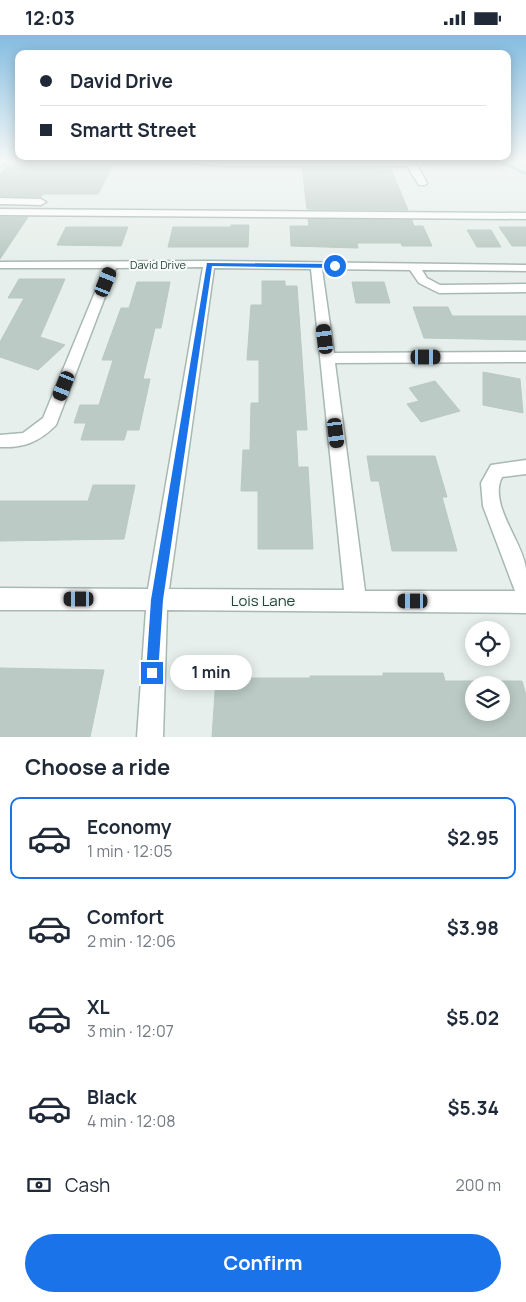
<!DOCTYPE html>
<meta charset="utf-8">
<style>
body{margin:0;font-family:Manrope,sans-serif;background:#f2f2f3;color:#1f2937;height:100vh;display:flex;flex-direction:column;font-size:19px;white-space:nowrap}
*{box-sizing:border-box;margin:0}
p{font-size:16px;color:#747a83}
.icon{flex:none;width:28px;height:28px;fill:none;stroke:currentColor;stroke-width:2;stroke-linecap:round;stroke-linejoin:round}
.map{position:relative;height:702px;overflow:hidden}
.side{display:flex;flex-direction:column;background:#fff;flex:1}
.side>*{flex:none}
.top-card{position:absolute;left:15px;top:15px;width:496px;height:110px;border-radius:10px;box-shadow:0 2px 12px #0003;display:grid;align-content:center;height:110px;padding:0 25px;background:#fff}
.buttons{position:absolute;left:465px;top:586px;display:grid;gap:10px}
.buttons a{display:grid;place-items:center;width:45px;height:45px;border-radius:50%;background:#fff;box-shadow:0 2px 12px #0003;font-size:25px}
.end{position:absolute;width:22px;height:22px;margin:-11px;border:6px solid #1a73e8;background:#fff;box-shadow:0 0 0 2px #fff}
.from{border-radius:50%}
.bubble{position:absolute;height:35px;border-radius:18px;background:#fff;box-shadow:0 2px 12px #0003;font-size:16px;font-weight:700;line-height:35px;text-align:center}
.car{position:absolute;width:15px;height:30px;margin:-15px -8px;border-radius:6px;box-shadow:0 0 4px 1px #0007;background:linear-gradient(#222 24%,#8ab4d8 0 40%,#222 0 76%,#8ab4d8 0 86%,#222 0)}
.top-card b{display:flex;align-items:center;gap:18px;height:48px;font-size:19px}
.top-card b+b{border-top:1px solid #e0e1e3}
.top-card i{width:12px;height:12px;background:#1f2937}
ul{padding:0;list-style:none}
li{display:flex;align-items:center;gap:15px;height:82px;margin:0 10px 8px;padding:0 15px;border:2px solid transparent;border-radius:10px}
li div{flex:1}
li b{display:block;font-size:19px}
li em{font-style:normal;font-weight:700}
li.selected{border-color:#1a73e8}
li>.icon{width:45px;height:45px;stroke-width:1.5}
h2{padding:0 25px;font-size:22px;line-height:60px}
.pay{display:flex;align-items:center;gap:12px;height:55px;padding:0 25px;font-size:19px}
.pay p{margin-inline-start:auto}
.button{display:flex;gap:10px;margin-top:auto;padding:10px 25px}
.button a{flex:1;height:58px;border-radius:30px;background:#1a73e8;color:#fff;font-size:20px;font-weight:700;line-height:58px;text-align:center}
.status{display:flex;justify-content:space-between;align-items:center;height:35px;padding:0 25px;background:#fff;direction:ltr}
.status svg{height:14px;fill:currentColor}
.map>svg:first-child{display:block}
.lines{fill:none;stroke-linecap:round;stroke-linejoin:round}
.stream{fill:#8ec9d4;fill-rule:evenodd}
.building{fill:#bbcac4;stroke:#b8c9c2;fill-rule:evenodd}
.minor-casing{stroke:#a8b8b2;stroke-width:3}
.minor{fill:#fff;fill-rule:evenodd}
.route{fill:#1a73e8}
.labels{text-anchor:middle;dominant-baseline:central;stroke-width:4;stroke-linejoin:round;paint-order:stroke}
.far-street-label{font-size:11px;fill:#24423a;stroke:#f7fbf9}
.near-street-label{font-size:15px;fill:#24423a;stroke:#f7fbf9}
</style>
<div class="status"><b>12:03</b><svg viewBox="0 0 49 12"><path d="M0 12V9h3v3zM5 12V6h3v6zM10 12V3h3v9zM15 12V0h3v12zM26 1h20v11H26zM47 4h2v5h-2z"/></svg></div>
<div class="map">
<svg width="526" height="702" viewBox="0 0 526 702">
<rect width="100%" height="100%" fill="#e6efeb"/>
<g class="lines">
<path class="stream" d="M493 125H498L526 137V140Z"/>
</g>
<path class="building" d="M8 130H113L98 159H43L41 162 0 161V139Z
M302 133 391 134 408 175 307 174Z
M0 182H28L0 224Z
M308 184 412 185 414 191H423L432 211H402L401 208H357L358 213 291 211 290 191H309Z
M231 190H249L248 212H168L173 192H231Z
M66 192H128L121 211 57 210Z
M499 192H526V211H512Z
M467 195H491L501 212H477Z
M19 244H65L40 302 65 310 38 335 0 322V307L24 263H8Z
M262 246H285V251H297L307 395H296L298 432H308L313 514H258V456H241L243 415H250L251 368H259V325H247L251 270H262Z
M137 247H170L161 293H155L143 344H150L139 395H127L124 405H81L86 388H74L80 370H99L113 325H102L121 273H129Z
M352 247H384L390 268H356Z
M413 272H448L452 281H526V305L424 303Z
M483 337 520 344 523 378 483 370Z
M435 346 460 376 421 387 407 369 419 366 409 353Z
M367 421H435L447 462H442L457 516H392L379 446H371Z
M93 450H135L124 504 0 506V466H88Z
M0 633 104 635 90 702H0Z
M383 638H443L445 646H522L526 660V702H212L216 643H310V641H383ZM474 650H501V678H474Z"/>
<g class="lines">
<defs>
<path id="minor" d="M0 125H7L0 132Z
M185 125H409L417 130 427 148 425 150H419L407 131H224L189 128Z
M0 163 41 164 46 167 41 170 0 169Z
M0 174 526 178V184L0 180Z
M209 226 526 230V236L422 235 427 243 440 250 526 249V257L439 258 419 248 410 235 322 234 334 318 526 317V327L335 328 365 556H515L483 471 481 448 491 430 526 425V439L502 442C488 469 523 507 526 534 526 548 526 564 526 578L167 575 163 702H137L146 575H0V553L148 554 203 232 116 233 56 390C39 407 24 413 0 412V400L23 398 43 383 105 233H0V227ZM214 233 311 234 344 555 169 554Z"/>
</defs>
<use href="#minor" class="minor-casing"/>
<use href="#minor" class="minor"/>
</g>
<linearGradient id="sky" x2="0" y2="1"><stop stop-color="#84bce0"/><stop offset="0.56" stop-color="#f4f8f6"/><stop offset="1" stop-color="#f4f8f6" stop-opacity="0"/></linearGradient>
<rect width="526" height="223" fill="url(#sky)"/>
<path class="route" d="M207 228 335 229 339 231 335 233 212 231 163 565 158 638 156 643 152 645 148 643 146 638 151 565Z"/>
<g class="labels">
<g class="far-street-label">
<text x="158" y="229">David Drive</text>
</g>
<g class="near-street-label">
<text x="263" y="565">Lois Lane</text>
</g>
</g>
</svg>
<div class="buttons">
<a><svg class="icon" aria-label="locate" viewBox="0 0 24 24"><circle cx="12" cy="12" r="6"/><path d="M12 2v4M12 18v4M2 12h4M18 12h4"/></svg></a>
<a><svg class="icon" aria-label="layers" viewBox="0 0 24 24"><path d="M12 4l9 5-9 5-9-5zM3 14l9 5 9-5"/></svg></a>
</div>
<i class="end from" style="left:335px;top:231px"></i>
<i class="end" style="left:152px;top:638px"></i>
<div class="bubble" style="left:170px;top:620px;width:82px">1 min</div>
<i class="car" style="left:106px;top:247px;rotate:22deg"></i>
<i class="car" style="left:325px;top:304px;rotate:353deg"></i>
<i class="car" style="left:426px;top:322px;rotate:90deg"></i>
<i class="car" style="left:64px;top:351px;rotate:202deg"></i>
<i class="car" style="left:336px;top:398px;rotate:173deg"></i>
<i class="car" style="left:79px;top:564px;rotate:270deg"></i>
<i class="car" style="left:413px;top:566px;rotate:270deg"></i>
<div class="top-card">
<b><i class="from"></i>David Drive</b>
<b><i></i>Smartt Street</b>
</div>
</div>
<section class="side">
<h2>Choose a ride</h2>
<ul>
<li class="selected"><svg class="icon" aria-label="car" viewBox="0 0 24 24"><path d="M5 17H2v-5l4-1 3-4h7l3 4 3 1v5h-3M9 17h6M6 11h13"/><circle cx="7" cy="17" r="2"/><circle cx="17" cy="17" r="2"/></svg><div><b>Economy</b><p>1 min · 12:05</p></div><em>$2.95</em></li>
<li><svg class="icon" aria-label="car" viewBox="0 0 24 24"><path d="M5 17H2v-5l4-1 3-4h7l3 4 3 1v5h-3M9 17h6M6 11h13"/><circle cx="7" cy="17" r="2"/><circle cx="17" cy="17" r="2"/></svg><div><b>Comfort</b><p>2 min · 12:06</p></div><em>$3.98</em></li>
<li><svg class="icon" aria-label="car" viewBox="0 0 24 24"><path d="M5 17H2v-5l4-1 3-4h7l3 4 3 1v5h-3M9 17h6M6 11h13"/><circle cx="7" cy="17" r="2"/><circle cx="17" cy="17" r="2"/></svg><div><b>XL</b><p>3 min · 12:07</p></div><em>$5.02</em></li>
<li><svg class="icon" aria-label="car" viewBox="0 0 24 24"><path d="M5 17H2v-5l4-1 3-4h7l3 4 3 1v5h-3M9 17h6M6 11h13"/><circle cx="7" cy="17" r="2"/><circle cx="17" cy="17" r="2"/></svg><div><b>Black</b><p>4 min · 12:08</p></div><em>$5.34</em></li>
</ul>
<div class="pay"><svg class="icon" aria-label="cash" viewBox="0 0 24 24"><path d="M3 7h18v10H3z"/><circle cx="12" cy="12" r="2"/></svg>Cash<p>200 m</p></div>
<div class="button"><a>Confirm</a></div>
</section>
